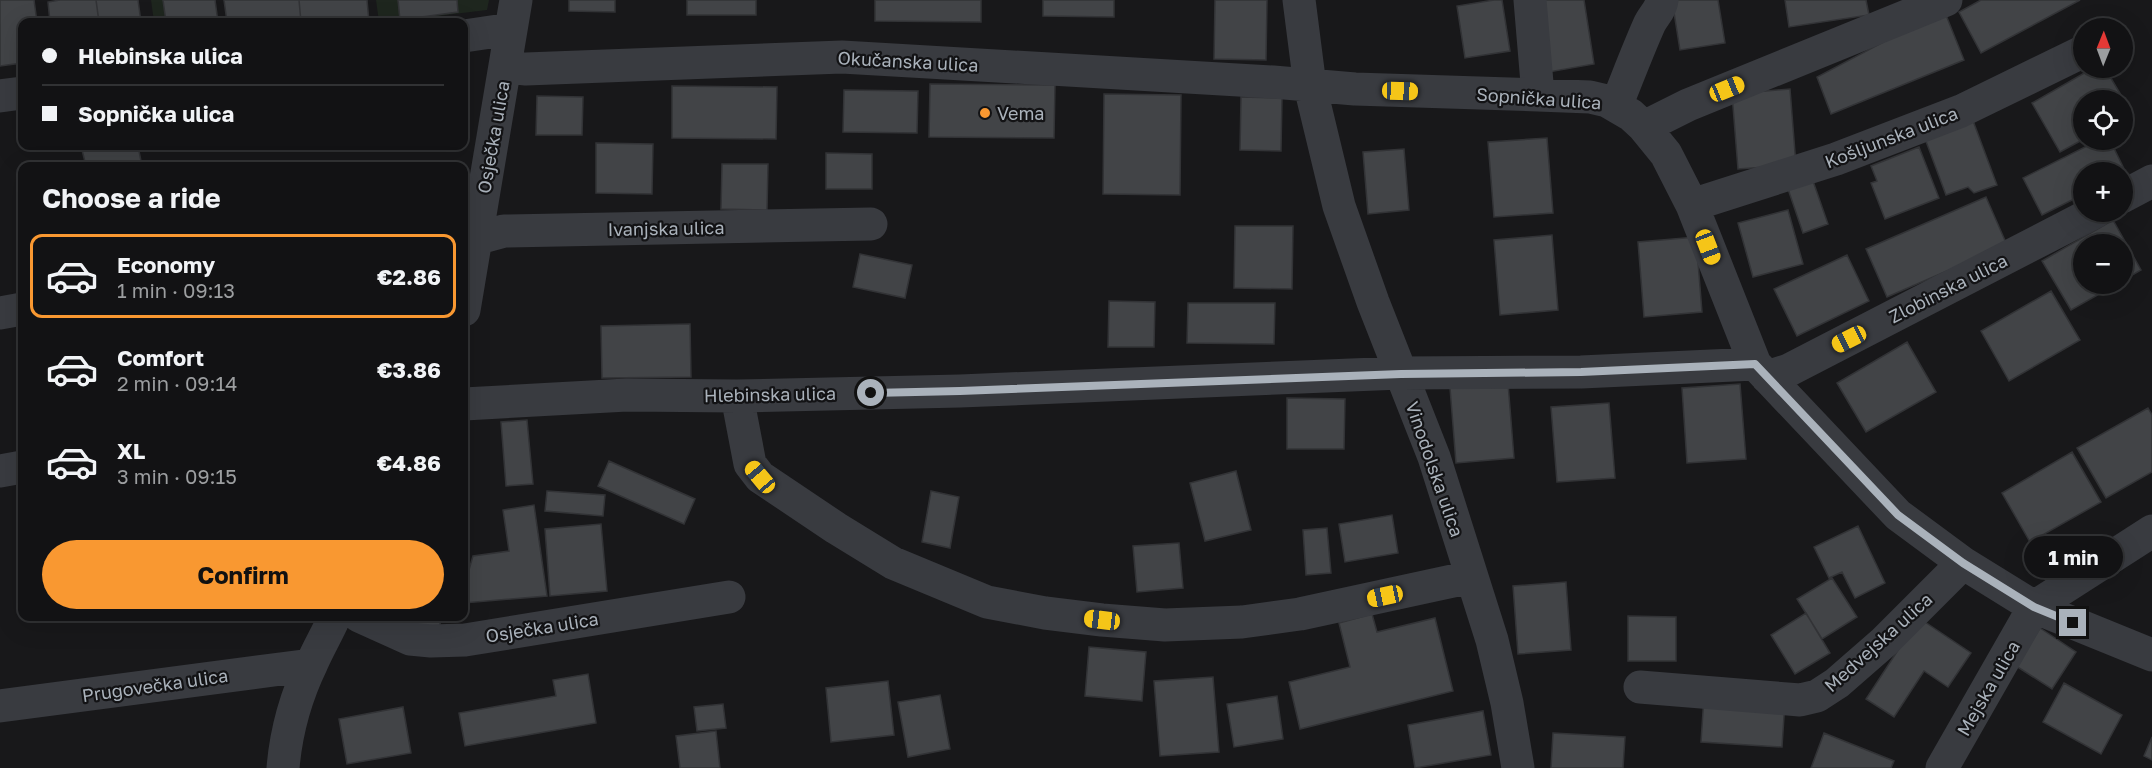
<!DOCTYPE html>
<meta charset="utf-8">
<style>
body{margin:0;font-family:"Golos Text",sans-serif;background:#1b1b1d;color:#f1f3f6;height:100vh;display:flex;flex-direction:column;font-size:22px;white-space:nowrap}
*{box-sizing:border-box;margin:0}
p{font-size:20px;color:#9c9ea0}
.icon{flex:none;width:33px;height:33px;fill:none;stroke:currentColor;stroke-width:2;stroke-linecap:round;stroke-linejoin:round}
.map{position:relative;flex:1;overflow:hidden}
.drawer{position:absolute;left:18px;top:162px;width:450px;height:459px;display:flex;flex-direction:column;background:#121214;border-radius:12px;box-shadow:0 6px 24px #0002,0 0 0 2px #313234}
.drawer>*{flex:none}
.hud{position:absolute;left:18px;top:18px;width:450px;height:132px;border-radius:12px;box-shadow:0 6px 24px #0002,0 0 0 2px #313234;display:grid;align-content:center;height:132px;padding:0 24px;background:#121214}
.needle{width:39px;rotate:1deg}
.buttons{position:absolute;left:2073px;top:18px;display:grid;gap:12px}
.buttons a{display:grid;place-items:center;width:60px;height:60px;border-radius:50%;background:#121214;box-shadow:0 6px 24px #0002,0 0 0 2px #313234;font-size:30px}
.end{position:absolute;width:27px;height:27px;margin:-14px;border:8px solid #aab2bb;background:#111;box-shadow:0 0 0 3px #111}
.from{border-radius:50%}
.bubble{position:absolute;height:42px;border-radius:21px;background:#121214;box-shadow:0 6px 24px #0002,0 0 0 2px #313234;font-size:20px;font-weight:700;line-height:42px;text-align:center}
.car{position:absolute;width:18px;height:36px;margin:-18px -9px;border-radius:8px;box-shadow:0 0 4px 2px #0007;background:linear-gradient(#f5c518 24%,#345 0 40%,#f5c518 0 76%,#345 0 86%,#f5c518 0)}
.hud b{display:flex;align-items:center;gap:21px;height:57px;font-size:22px}
.hud b+b{border-top:2px solid #313234}
.hud i{width:15px;height:15px;background:#f1f3f6}
ul{padding:0;list-style:none}
li{display:flex;align-items:center;gap:18px;height:84px;margin:0 12px 9px;padding:0 12px;border:3px solid transparent;border-radius:12px}
li div{flex:1}
li b{display:block;font-size:22px}
li em{font-style:normal;font-weight:700}
li.current{border-color:#f99831}
li>.icon{width:54px;height:54px;stroke-width:1.5}
h2{padding:0 24px;font-size:27px;line-height:72px}
.action{display:flex;gap:12px;margin-top:auto;padding:12px 24px}
.action a{flex:1;height:69px;border-radius:36px;background:#f99831;color:#111;font-size:24px;font-weight:700;line-height:69px;text-align:center}
.map>svg:first-child{display:block}
.green{fill:#1e261e}
.building{fill:#424447;stroke:#323336;stroke-width:1.5}
.lines{fill:none;stroke-linecap:round;stroke-linejoin:round}
.minor{stroke:#393b40;stroke-width:33}
.route{stroke:#aab2bb;stroke-width:8}
.poi-dot{fill:#f99831;stroke:#131315;stroke-width:2}
.labels{text-anchor:middle;dominant-baseline:central;stroke-width:4.5;stroke-linejoin:round;paint-order:stroke}
.street-label{font-size:18px;fill:#aab2bb;stroke:#131315}
.poi-label{font-size:18px;fill:#aab2bb;stroke:#131315;text-anchor:start}
</style>
<div class="map">
<svg width="2152" height="768" viewBox="0 0 2152 768">
<rect width="100%" height="100%" fill="#18181a"/>
<path class="green" d="M151 0H163L166 22H154Z
M376 0H489L487 10 388 22H379Z"/>
<path class="building" d="M0 0H34L37 22H22V63L0 66Z
M60 0H96L99 22H50L48 2Z
M96 0H138L141 22H99Z
M163 0H215L218 22H166Z
M224 0H299L301 22H227Z
M299 0H367L369 22H316L315 20 301 22Z
M398 0H457L458 12 400 20Z
M569 0H615V12L569 11Z
M687 0H756V15H687Z
M875 0H981V22L875 21Z
M1043 0H1114V17L1043 16Z
M1215 0H1267L1266 60 1214 59Z
M1494 0H1502L1510 51 1465 58 1457 6Z
M1538 0H1584L1594 64 1549 72Z
M1672 0H1718L1725 43 1680 50Z
M1785 0H1866L1869 15 1789 27Z
M1981 0H2080L1981 53 1959 12Z
M1944 10 1964 60 1831 114 1817 77Z
M2093 68H2105L2131 112 2122 117V100H2084V139L2060 152 2032 103Z
M930 84 1055 85 1054 138 929 137Z
M672 86 777 87 776 139 672 138Z
M1790 89 1796 165 1738 169 1732 94Z
M844 90 918 91 917 133 843 132Z
M1104 94 1181 95 1180 195 1103 194Z
M537 96 583 97 582 135H536Z
M1241 97 1282 98 1281 151 1240 150Z
M1972 118 1997 185 1974 193 1968 187 1946 195 1924 136Z
M1547 138 1553 213 1494 217 1488 142Z
M2099 140H2110L2126 173 2122 175V172H2084V194L2042 215 2023 178Z
M596 143 653 144 652 194 596 193Z
M81 146H138L142 166H86Z
M1919 147 1939 198 1885 219 1871 183 1877 181 1871 166Z
M1404 149 1409 210 1368 214 1363 152Z
M826 153 872 154V189H826Z
M722 164H768L767 210 721 209Z
M1813 181 1828 224 1803 233 1788 189Z
M1986 197 2007 245 1887 297 1866 249Z
M1788 210 1803 264 1753 277 1738 223Z
M2113 220 2141 270 2122 281V244H2084V284H2117L2071 310 2042 261Z
M1235 226H1293L1292 289 1234 288Z
M1552 235 1558 310 1500 315 1494 240Z
M1696 237 1702 312 1644 317 1638 242Z
M860 254 912 265 905 298 853 287Z
M1847 255 1869 301 1797 336 1774 289Z
M2051 291 2080 340 2009 381 1981 331Z
M1109 301 1155 302 1154 347H1108Z
M1188 303H1275L1274 344 1187 343Z
M690 324 691 377 602 378 601 326Z
M1907 342 1936 392 1866 432 1837 383Z
M1508 383 1514 458 1456 463 1450 388Z
M1740 384 1746 459 1687 463 1682 388Z
M1287 398 1345 399 1344 449H1287Z
M1609 403 1615 478 1557 482 1551 407Z
M2148 408 2152 415V472L2106 498 2077 448Z
M527 420 533 484 506 486 501 422Z
M2072 452 2101 502 2030 542 2002 493Z
M609 461 695 499 684 524 598 486Z
M1236 471 1251 530 1205 541 1190 483Z
M547 491 605 495 603 516 545 511Z
M931 491 959 497 950 548 922 542Z
M534 505 547 596 464 603V587L473 556 509 551 503 510Z
M1392 515 1398 553 1345 562 1339 524Z
M601 524 607 591 550 596 545 529Z
M1858 526 1885 583 1855 598 1842 572 1829 578 1814 547Z
M1327 528 1331 573 1306 575 1303 530Z
M1179 543 1183 588 1137 592 1133 546Z
M1832 578 1857 617 1822 639 1797 599Z
M1566 582 1571 650 1518 654 1513 586Z
M1806 613 1830 653 1795 674 1771 635Z
M1372 614 1377 632 1435 618 1453 691 1300 729 1289 682 1350 667 1339 623Z
M397 616H443L436 634Z
M1628 616 1676 617V661H1628Z
M1919 618 1971 653 1948 687 1924 671 1894 717 1866 699Z
M2040 628 2076 652 2052 689 2016 666Z
M1089 647 1146 652 1142 701 1085 696Z
M588 674 596 723 465 746 459 713 556 696 553 680Z
M1213 677 1219 752 1160 756 1154 681Z
M888 681 894 735 831 742 826 688Z
M2064 683 2122 715 2101 754 2043 722Z
M940 695 950 749 908 757 898 702Z
M1277 696 1283 739 1234 747 1227 704Z
M1704 696 1785 701 1782 747 1701 742Z
M723 704 726 728 697 731 694 707Z
M403 707 411 753 347 764 339 719Z
M1483 711 1491 755 1415 768 1408 725Z
M716 731 720 768H680L676 736Z
M1553 733 1625 737 1623 768H1551Z
M1824 733 1894 761 1891 768H1811Z
M2152 737V760L2144 756Z"/>
<g class="lines">
<path class="minor" d="M1299 0 1310 86 1339 206 1373 302 1434 457 1492 640 1507 703 1518 768
M1530 0 1538 95
M464 36 511 29
M505 67 526 69 842 57 1273 82 1355 89 1538 95 1590 97 1607 101 1631 115 1644 127 1666 154 1692 205 1755 364 1898 515 1963 563 2034 607 2152 655
M0 96 22 93
M1616 106C1627 79 1637 52 1649 25 1653 16 1661 10 1662 0
M1644 127 1688 105 1946 0
M2122 197 2152 181
M1692 205 1836 159 1961 111 2084 51
M464 242 504 231 871 224
M464 310 516 0
M0 313 22 309
M1767 377 1789 370 2095 212
M737 396 750 464 760 477 836 528 893 563 987 602 1045 613 1102 620 1165 625 1242 622 1300 614 1471 577
M464 404 627 395 737 396 960 391 1401 373 1581 372 1755 364
M0 471 22 467
M359 616 410 639 431 641 465 640 729 597
M1640 687 1800 700 1817 696 1837 683 1884 642 1963 563
M0 706 311 665
M283 768C286 732 296 696 312 663 319 647 328 632 335 616
M1942 768 2034 607 2152 531"/>
</g>
<g class="lines">
<path class="route" d="M871 393 960 391 1401 374 1581 372 1755 364 1898 515 1963 563 2034 607 2073 623"/>
</g>
<circle class="poi-dot" cx="985" cy="113" r="6"/>
<g class="labels">
<g class="street-label">
<text transform="translate(908 61) rotate(3)">Okučanska ulica</text>
<text transform="translate(1539 98) rotate(4)">Sopnička ulica</text>
<text transform="translate(493 137) rotate(-80)">Osječka ulica</text>
<text transform="translate(1891 137) rotate(-21)">Košljunska ulica</text>
<text transform="translate(666 228) rotate(-1)">Ivanjska ulica</text>
<text transform="translate(1948 288) rotate(-27)">Zlobinska ulica</text>
<text transform="translate(770 394) rotate(-1)">Hlebinska ulica</text>
<text transform="translate(1435 469) rotate(71)">Vinodolska ulica</text>
<text transform="translate(542 627) rotate(-9)">Osječka ulica</text>
<text transform="translate(1878 642) rotate(-42)">Medvejska ulica</text>
<text transform="translate(155 685) rotate(-8)">Prugovečka ulica</text>
<text transform="translate(1988 688) rotate(-60)">Mejska ulica</text>
</g>
<g class="poi-label">
<text x="997" y="113">Vema</text>
</g>
</g>
</svg>
<div class="buttons">
<a><svg class="needle" viewBox="-14 -14 28 28"><path d="M0-13l5 13h-10z" fill="#e53935"/><path d="M0 13l5-13h-10z" fill="#9c9ea0"/></svg></a>
<a><svg class="icon" aria-label="locate" viewBox="0 0 24 24"><circle cx="12" cy="12" r="6"/><path d="M12 2v4M12 18v4M2 12h4M18 12h4"/></svg></a>
<a>+</a>
<a>−</a>
</div>
<i class="end from" style="left:871px;top:393px"></i>
<i class="end" style="left:2073px;top:623px"></i>
<div class="bubble" style="left:2024px;top:536px;width:99px">1 min</div>
<i class="car" style="left:1727px;top:89px;rotate:68deg"></i>
<i class="car" style="left:1400px;top:91px;rotate:92deg"></i>
<i class="car" style="left:1708px;top:247px;rotate:159deg"></i>
<i class="car" style="left:1849px;top:339px;rotate:243deg"></i>
<i class="car" style="left:760px;top:477px;rotate:320deg"></i>
<i class="car" style="left:1385px;top:596px;rotate:258deg"></i>
<i class="car" style="left:1102px;top:620px;rotate:277deg"></i>
<div class="hud">
<b><i class="from"></i>Hlebinska ulica</b>
<b><i></i>Sopnička ulica</b>
</div>
<section class="drawer">
<h2>Choose a ride</h2>
<ul>
<li class="current"><svg class="icon" aria-label="car" viewBox="0 0 24 24"><path d="M5 17H2v-5l4-1 3-4h7l3 4 3 1v5h-3M9 17h6M6 11h13"/><circle cx="7" cy="17" r="2"/><circle cx="17" cy="17" r="2"/></svg><div><b>Economy</b><p>1 min · 09:13</p></div><em>€2.86</em></li>
<li><svg class="icon" aria-label="car" viewBox="0 0 24 24"><path d="M5 17H2v-5l4-1 3-4h7l3 4 3 1v5h-3M9 17h6M6 11h13"/><circle cx="7" cy="17" r="2"/><circle cx="17" cy="17" r="2"/></svg><div><b>Comfort</b><p>2 min · 09:14</p></div><em>€3.86</em></li>
<li><svg class="icon" aria-label="car" viewBox="0 0 24 24"><path d="M5 17H2v-5l4-1 3-4h7l3 4 3 1v5h-3M9 17h6M6 11h13"/><circle cx="7" cy="17" r="2"/><circle cx="17" cy="17" r="2"/></svg><div><b>XL</b><p>3 min · 09:15</p></div><em>€4.86</em></li>
</ul>
<div class="action"><a>Confirm</a></div>
</section>
</div>
